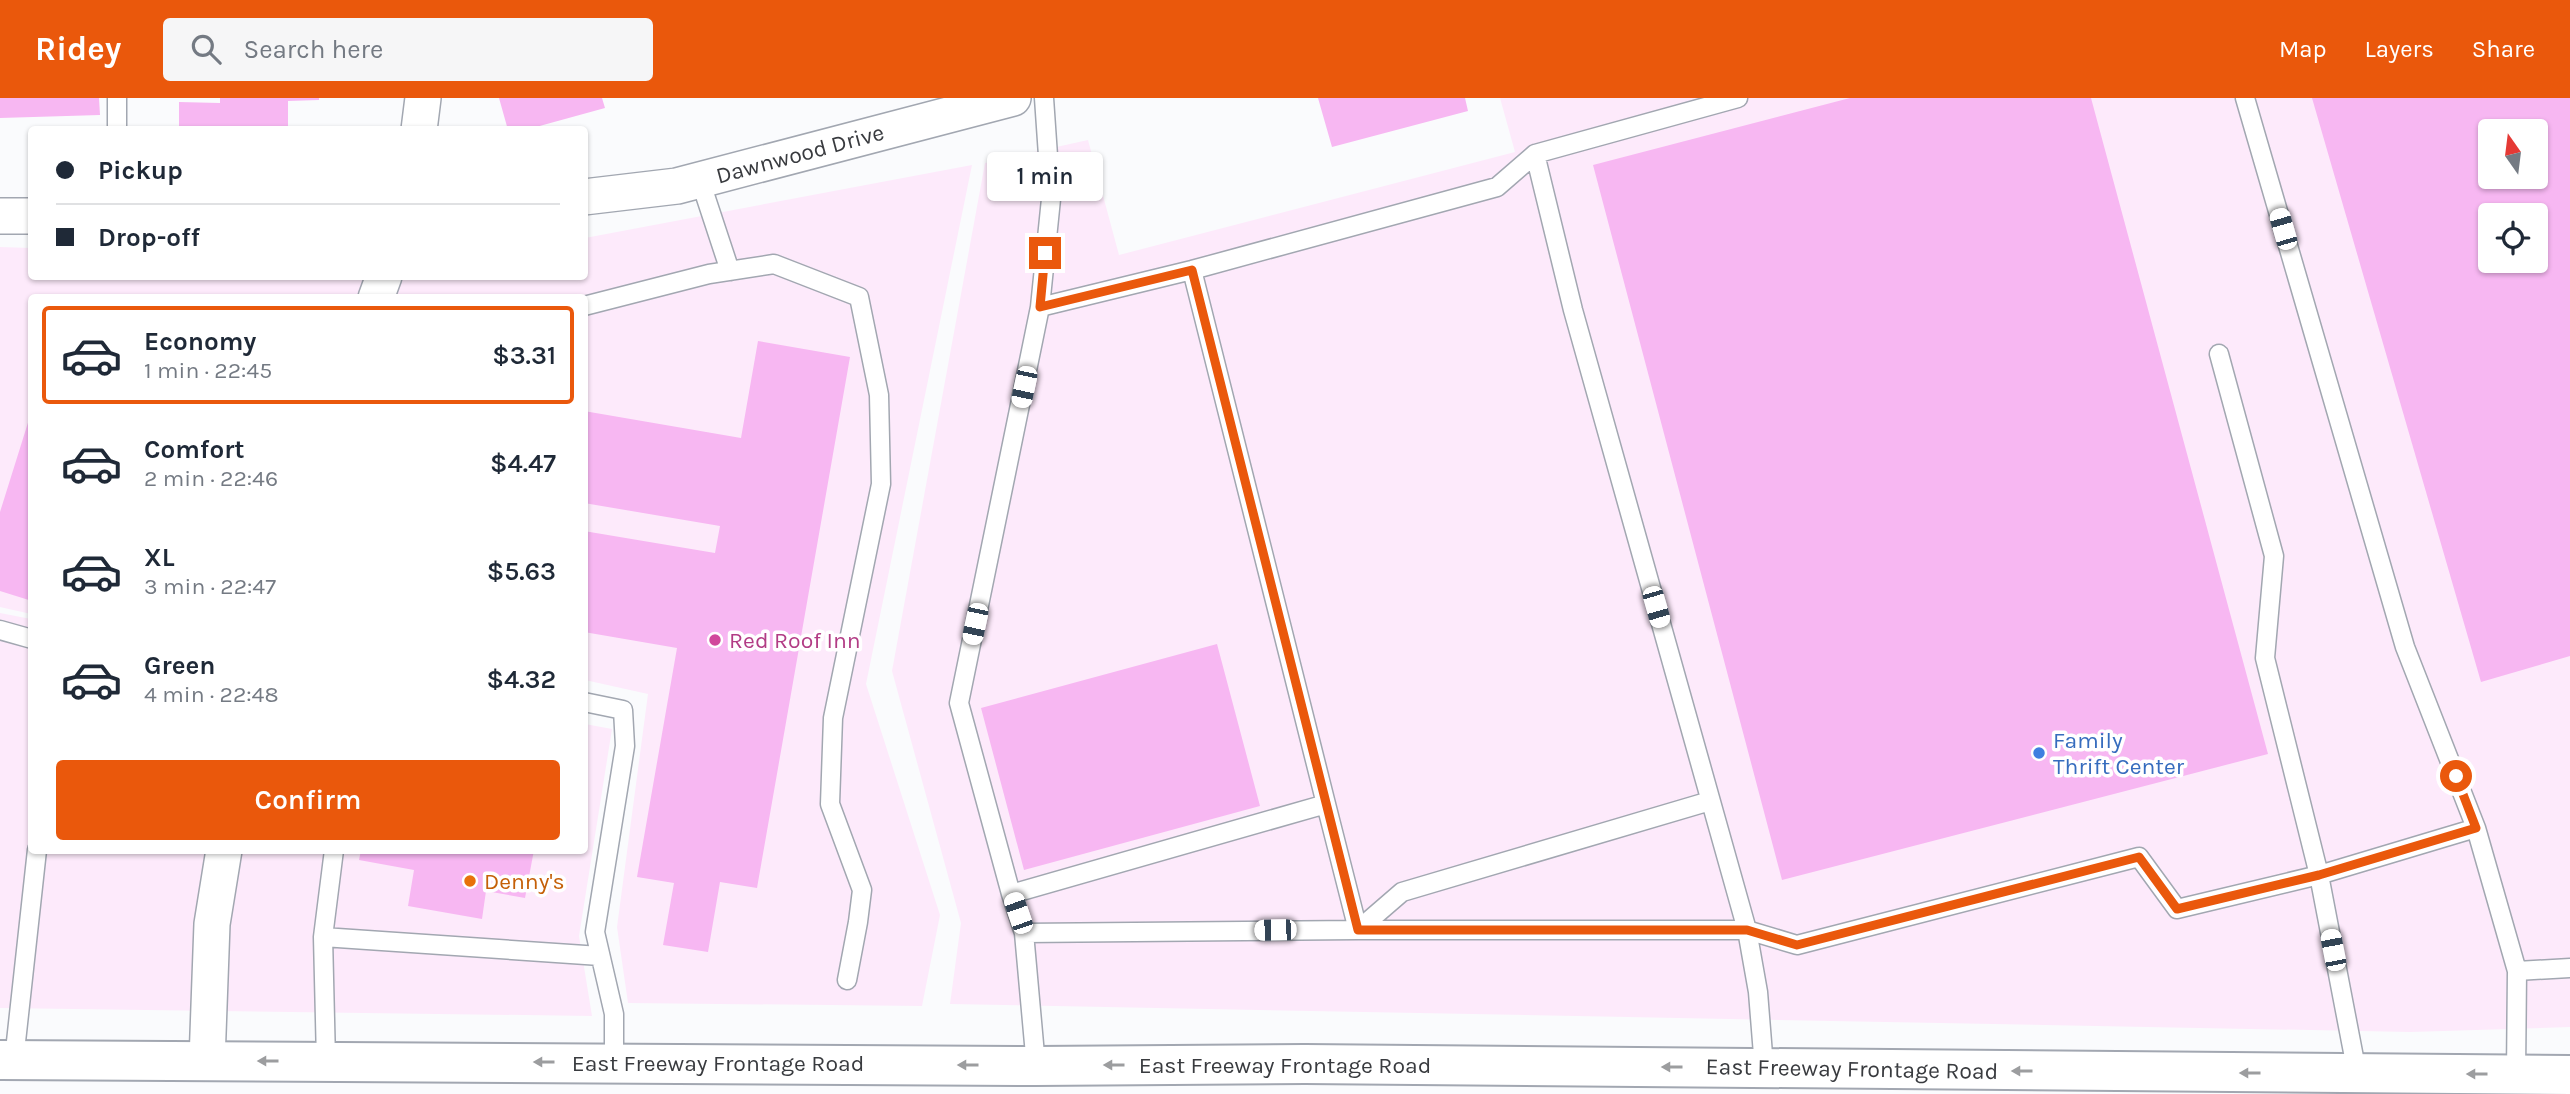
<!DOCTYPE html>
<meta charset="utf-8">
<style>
body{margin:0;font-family:Karla,sans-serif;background:#f6f6f7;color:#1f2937;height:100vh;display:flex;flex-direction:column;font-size:26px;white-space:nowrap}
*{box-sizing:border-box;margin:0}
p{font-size:23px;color:#747a83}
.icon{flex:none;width:38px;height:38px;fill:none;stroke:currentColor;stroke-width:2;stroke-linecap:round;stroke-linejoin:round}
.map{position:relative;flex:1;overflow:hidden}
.details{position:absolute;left:28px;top:196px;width:560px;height:560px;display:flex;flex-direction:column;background:#fff;border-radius:7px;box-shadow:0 2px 5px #0004}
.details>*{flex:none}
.banner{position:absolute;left:28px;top:28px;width:560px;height:154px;border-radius:7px;box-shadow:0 2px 5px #0004;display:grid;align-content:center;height:154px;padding:0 28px;background:#fff}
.needle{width:46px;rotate:346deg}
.tools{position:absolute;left:2478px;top:21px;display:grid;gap:14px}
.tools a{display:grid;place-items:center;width:70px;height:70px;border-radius:7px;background:#fff;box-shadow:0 2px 5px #0004;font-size:35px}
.end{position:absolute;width:32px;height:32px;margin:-16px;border:9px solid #ea580c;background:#fff;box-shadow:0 0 0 4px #fff}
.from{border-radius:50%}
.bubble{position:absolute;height:49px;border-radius:7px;background:#fff;box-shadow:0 2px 5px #0004;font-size:23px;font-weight:600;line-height:49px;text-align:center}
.car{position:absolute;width:21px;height:42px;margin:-21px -10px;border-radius:9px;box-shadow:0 0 5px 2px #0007;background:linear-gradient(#fff 24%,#345 0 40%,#fff 0 76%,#345 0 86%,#fff 0)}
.banner b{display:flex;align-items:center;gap:24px;height:66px;font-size:26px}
.banner b+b{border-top:2px solid #e0e1e3}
.banner i{width:18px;height:18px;background:#1f2937}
ul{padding:12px 0 0;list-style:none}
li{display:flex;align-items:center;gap:21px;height:98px;margin:0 14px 10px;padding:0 14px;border:4px solid transparent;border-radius:7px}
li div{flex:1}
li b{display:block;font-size:26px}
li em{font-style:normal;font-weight:600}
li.on{border-color:#ea580c}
li>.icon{width:63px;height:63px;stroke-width:1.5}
.button{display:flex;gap:14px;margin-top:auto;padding:14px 28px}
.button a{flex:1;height:80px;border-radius:7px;background:#ea580c;color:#fff;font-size:28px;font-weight:600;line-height:80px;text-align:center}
header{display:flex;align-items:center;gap:42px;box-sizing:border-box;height:98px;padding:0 35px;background:#ea580c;color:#fff}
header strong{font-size:33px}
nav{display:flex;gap:38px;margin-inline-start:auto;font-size:24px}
.search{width:490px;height:63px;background:#f6f6f7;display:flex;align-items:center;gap:18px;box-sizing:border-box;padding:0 24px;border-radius:7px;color:#747a83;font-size:26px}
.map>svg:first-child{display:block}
.commercial{fill:#fdeafb;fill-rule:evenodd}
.building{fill:#f7b7f2;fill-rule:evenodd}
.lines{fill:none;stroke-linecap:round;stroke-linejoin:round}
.service-casing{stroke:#a2a7b1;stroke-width:21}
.minor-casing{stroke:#a2a7b1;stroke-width:38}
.secondary-casing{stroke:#a2a7b1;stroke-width:42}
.service{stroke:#fff;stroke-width:18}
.minor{stroke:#fff;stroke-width:35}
.secondary{stroke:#fff;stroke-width:38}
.oneway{fill:#9c9d9f}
.route{stroke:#ea580c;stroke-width:9}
.hotel-dot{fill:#d1479c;stroke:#fff;stroke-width:2.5}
.shop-dot{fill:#3f7fe0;stroke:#fff;stroke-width:2.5}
.food-dot{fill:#e8710a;stroke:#fff;stroke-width:2.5}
.labels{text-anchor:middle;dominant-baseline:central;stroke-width:7;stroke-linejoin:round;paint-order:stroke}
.street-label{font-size:23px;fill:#393b3f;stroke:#fff}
.hotel-label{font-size:23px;fill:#b23c85;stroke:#fff;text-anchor:start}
.shop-label{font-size:23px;fill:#366cbe;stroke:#fff;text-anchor:start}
.food-label{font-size:23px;fill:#c56008;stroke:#fff;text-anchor:start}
</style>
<header>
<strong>Ridey</strong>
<div class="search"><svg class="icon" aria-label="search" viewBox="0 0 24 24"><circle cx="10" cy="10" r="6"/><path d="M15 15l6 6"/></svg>Search here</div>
<nav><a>Map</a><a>Layers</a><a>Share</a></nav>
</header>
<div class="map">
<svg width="2570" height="996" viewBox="0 0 2570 996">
<rect width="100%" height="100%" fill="#fafbfd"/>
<path class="commercial" d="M1500 0H2570V929L2410 934 950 906 961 825 892 573 985 65 1088 42 1119 157 1515 54ZM2490 33H2536V79H2490ZM2490 117H2536V163H2490Z
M972 67 866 586 940 817 922 908 628 905 617 829 648 596 585 582 584 200H32L31 516 0 509V149L31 150 32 178H584L585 140Z
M0 515 31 521 32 752H584L585 626 612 631 579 838 592 918 0 910Z"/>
<path class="building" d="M0 0H99L100 17 0 20Z
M220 0H319V2L288 3V32H179V4L220 5Z
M499 0H602L605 10 525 32H508Z
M1318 0H1465L1468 13 1332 49Z
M1850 0H2091L2268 656 1782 782 1593 67Z
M2312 0H2570V558L2481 584ZM2490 33H2536V79H2490ZM2490 117H2536V163H2490Z
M758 243 850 259 757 790 720 784 708 854 663 847 674 785 637 779 677 550 584 534V433L715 455 720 428 584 405V313L741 340Z
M31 315H32V503L0 493V414Z
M1217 546 1260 708 1024 772 981 610Z
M361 752H534L525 800 486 793 482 821 408 808 414 772 359 762Z"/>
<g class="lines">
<defs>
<path id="service" d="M117 0V32
M1738 0 1535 56 1497 89 1192 172 1040 209 959 605 1011 796 1024 835 1358 832H1747L1797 847 2139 759 2177 811 2319 777 2476 730
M2245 0 2405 549 2476 730 2517 873
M1535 56 1573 212 1747 832 1758 894 1764 969
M700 82 730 173
M1192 172 1326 706
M584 208 709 176 774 166 859 199 879 297 881 386 833 620 830 706 862 792 858 824 847 882
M1040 209 1051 101 1044 0
M2219 256 2274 458 2265 560 2319 777 2357 975
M0 532 32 541
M584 604 623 612 625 648 595 834 614 916V965
M1011 796 1326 706 1358 832 1402 794 1710 703
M1024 835 1036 968
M323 839 334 752
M14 962 37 752
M326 963 323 839 600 858
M2516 976 2517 873 2570 870"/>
<path id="minor" d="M419 32 423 0
M584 99 677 88 1013 0
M0 118H32
M376 200 384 178
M207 963 212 826 224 752"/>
<path id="secondary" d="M0 962 1036 968 1305 966 2570 977"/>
</defs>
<use href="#service" class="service-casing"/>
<use href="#minor" class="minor-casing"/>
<use href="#secondary" class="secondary-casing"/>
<use href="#service" class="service"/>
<use href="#minor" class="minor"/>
<use href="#secondary" class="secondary"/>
</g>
<defs><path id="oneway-solid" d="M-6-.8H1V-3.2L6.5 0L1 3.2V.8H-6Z" transform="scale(1.75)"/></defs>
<g class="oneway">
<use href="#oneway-solid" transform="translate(268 963) rotate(-180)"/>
<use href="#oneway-solid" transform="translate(544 964) rotate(-180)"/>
<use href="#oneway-solid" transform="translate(968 967) rotate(-180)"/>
<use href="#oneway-solid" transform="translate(1114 967) rotate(180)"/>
<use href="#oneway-solid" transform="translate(1672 969) rotate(-180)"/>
<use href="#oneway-solid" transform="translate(2022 973) rotate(-180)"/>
<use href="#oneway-solid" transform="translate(2250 975) rotate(-180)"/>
<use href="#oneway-solid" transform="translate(2477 976) rotate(-180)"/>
</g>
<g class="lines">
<path class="route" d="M1045 155 1040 209 1192 172 1358 832H1747L1797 847 2139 759 2177 811 2319 777 2476 730 2456 678"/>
</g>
<circle class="hotel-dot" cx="715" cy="542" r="7"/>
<circle class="shop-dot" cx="2039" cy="655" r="7"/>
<circle class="food-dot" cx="470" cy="783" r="7"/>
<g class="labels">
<g class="street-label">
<text transform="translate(800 56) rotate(-15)">Dawnwood Drive</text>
<text x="718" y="965">East Freeway Frontage Road</text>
<text x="1285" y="967">East Freeway Frontage Road</text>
<text transform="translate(1852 971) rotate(1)">East Freeway Frontage Road</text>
</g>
<g class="hotel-label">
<text x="729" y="542">Red Roof Inn</text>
</g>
<g class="shop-label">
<text x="2053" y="642">Family<tspan x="2053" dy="26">Thrift Center</tspan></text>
</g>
<g class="food-label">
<text x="484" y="783">Denny's</text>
</g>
</g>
</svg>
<div class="tools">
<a><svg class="needle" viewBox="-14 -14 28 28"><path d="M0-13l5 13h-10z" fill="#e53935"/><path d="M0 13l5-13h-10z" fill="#747a83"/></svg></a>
<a><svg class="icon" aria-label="locate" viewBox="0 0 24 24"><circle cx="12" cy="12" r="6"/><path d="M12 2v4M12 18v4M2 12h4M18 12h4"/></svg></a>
</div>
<i class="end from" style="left:2456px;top:678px"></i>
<i class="end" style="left:1045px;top:155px"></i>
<div class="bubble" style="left:987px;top:54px;width:116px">1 min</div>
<i class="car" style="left:2283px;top:131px;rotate:344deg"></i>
<i class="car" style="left:1024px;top:289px;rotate:192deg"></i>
<i class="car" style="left:1656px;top:509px;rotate:164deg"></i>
<i class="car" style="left:975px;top:526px;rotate:192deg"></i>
<i class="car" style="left:1018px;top:815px;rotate:341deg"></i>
<i class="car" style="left:1275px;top:832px;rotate:269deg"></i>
<i class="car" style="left:2333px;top:852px;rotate:349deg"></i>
<div class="banner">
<b><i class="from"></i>Pickup</b>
<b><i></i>Drop-off</b>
</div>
<section class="details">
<ul>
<li class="on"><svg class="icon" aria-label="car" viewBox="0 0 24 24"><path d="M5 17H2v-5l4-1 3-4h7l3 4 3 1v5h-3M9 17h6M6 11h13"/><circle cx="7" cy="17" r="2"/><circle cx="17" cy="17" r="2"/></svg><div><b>Economy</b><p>1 min · 22:45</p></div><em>$3.31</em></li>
<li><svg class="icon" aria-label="car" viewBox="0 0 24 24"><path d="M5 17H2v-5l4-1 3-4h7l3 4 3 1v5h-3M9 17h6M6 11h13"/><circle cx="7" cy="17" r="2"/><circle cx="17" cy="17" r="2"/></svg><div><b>Comfort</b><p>2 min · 22:46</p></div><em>$4.47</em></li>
<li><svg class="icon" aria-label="car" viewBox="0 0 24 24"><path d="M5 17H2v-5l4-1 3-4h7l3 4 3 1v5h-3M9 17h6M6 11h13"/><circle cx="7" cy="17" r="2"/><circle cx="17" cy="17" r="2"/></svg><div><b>XL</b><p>3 min · 22:47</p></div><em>$5.63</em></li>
<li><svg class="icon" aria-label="car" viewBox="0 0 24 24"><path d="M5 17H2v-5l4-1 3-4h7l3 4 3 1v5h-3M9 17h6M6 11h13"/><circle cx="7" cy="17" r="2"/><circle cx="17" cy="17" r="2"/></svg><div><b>Green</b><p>4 min · 22:48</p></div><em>$4.32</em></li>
</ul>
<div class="button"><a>Confirm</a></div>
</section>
</div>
